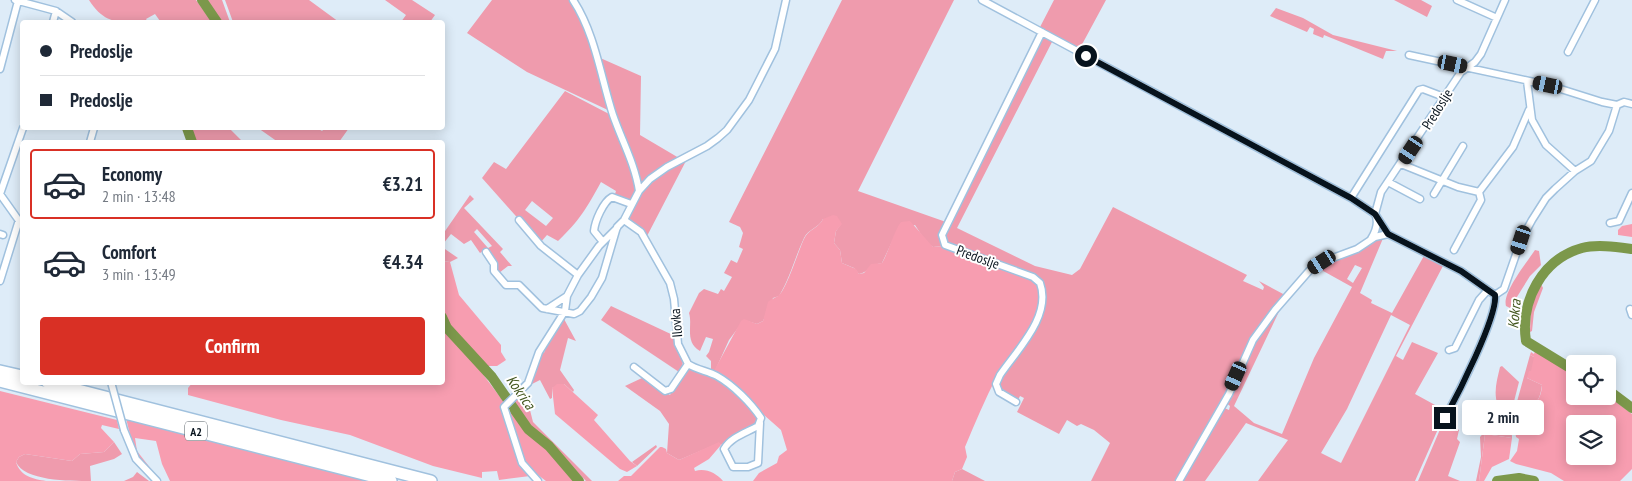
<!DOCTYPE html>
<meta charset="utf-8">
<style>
body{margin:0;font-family:"PT Sans Narrow",sans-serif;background:#f2f2f3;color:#1f2937;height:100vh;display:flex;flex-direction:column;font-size:19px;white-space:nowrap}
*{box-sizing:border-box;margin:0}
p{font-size:16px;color:#747a83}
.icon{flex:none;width:28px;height:28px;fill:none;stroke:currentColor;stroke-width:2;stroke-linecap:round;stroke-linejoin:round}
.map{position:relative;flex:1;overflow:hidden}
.drawer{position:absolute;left:20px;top:140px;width:425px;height:245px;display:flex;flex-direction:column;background:#fff;border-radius:5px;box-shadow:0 2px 12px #0003}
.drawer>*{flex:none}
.guide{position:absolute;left:20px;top:20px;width:425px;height:110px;border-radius:5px;box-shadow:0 2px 12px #0003;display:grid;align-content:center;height:110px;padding:0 20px;background:#fff}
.fabs{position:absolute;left:1566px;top:355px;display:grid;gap:10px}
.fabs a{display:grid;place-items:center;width:50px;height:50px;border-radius:5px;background:#fff;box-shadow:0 2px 12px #0003;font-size:25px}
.end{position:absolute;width:22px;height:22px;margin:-11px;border:6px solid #07131d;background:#fff;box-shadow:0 0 0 2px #fff}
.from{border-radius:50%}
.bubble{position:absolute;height:35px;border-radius:5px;background:#fff;box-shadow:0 2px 12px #0003;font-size:16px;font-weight:600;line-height:35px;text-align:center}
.car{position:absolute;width:15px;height:30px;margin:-15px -8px;border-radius:6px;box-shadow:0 0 4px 1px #0007;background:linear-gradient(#222 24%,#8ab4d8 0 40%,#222 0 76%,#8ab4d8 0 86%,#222 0)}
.guide b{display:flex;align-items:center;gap:18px;height:48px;font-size:19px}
.guide b+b{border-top:1px solid #e0e1e3}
.guide i{width:12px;height:12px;background:#1f2937}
ul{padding:9px 0 0;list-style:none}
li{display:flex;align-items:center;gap:15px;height:70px;margin:0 10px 8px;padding:0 10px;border:2px solid transparent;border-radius:5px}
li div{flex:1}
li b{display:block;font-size:19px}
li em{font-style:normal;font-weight:600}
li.current{border-color:#d93025}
li>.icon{width:45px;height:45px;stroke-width:1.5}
.action{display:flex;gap:10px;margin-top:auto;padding:10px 20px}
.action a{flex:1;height:58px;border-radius:5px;background:#d93025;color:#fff;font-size:20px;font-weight:600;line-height:58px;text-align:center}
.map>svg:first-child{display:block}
.green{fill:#ef9bad;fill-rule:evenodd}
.forest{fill:#f79db0;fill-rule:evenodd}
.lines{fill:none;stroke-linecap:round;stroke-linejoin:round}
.river{stroke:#7c984b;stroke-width:10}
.street-casing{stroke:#a0c1de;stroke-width:9}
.highway-casing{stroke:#a0c1de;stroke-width:14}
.street{stroke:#fff;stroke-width:6}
.highway{stroke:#fff;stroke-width:11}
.street-bridge-casing{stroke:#a0c1de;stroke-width:9;stroke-linecap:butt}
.street-bridge{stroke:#fff;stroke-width:6}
.route{stroke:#07131d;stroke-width:6}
.labels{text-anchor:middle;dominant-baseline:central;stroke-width:4;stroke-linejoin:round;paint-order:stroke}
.shield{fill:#fff;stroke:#515a61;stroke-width:1}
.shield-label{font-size:12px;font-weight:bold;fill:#07131d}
.street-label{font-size:14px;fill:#07131d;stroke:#fff}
.water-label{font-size:15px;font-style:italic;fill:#43571f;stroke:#fff}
</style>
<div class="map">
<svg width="1632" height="481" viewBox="0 0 1632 481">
<rect width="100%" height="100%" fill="#deecf8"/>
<path class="green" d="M89 0H196L212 22H158L160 21 155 14 146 19 148 22C120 23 105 25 89 0Z
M205 0H222L230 22H221Z
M225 0H309L339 22H233Z
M385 0H412L435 15 430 22H401L406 15Z
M492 0H570L585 29 610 111 527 72 467 33Z
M842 0H954L858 191 946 222 940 235 943 246 933 247 926 242 915 225 897 231 882 263C871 264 867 273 859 274L854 268 842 263 840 250 834 243 836 231 841 224 823 219C819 228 808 229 804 238 795 257 790 278 779 296L773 298 763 321 757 324 744 320 729 340 714 373 711 372V361L706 356 709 352 713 339 706 337 700 351C684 342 693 325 689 313L699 293 704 289 718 294 721 289 724 291 732 277 724 273 731 260 737 263 743 249 739 247 743 233 740 227 729 222Z
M1054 0H1106L1079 50 1039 29Z
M1394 0H1421L1432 6 1427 17Z
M1276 8 1303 18 1333 35 1397 51H1386L1383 59 1324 35 1323 38 1313 34 1314 29 1310 27 1307 32 1270 16Z
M1044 37 1053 40 957 228 1035 266 1072 275 1080 269 1113 207 1247 275 1243 281 1263 290 1264 287 1259 281 1285 295 1255 336 1230 388 1178 481H1091L1110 443 1094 430 1081 424 1077 426 1067 420 1059 434 1017 412 1024 398 1020 396 1018 400 1000 391 999 382 1028 339 946 243 944 235Z
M598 57 641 76 640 135 679 158 642 184H640L635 163 620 129Z
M565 91 611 115 630 160 636 190 632 201 614 197 616 191 601 182C586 209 580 220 558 241L547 235 540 243 482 178 494 162 506 169ZM532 201 553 218 546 226 525 210Z
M190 128H229L243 142H197Z
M258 128H317L322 131 325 128H349L339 142H278Z
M688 157 646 238C641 233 631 225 629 217 626 194 672 167 688 157Z
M470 195 474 199 464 208 503 249 500 252 512 266H508L499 273 486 249 480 253 471 240 464 244 451 234 443 244V234ZM477 229 492 246 488 248 474 232Z
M1384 236 1360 293 1372 300 1371 303 1392 313 1425 254 1444 264 1396 356 1403 360 1412 342 1438 353 1415 394 1446 411 1415 481H1258L1288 440 1246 423 1205 481H1181L1222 407 1229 410 1230 406 1225 402 1254 340 1284 301 1234 406 1254 423 1282 434 1314 358 1352 287 1316 267 1374 239ZM1355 265 1362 268 1353 283 1347 279ZM1391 315 1410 325 1341 463 1321 453 1347 409Z
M442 247 458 258 450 262 443 261Z
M1535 250 1539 251 1541 265 1530 276 1510 308 1506 306C1502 293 1527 262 1535 250Z
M1541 284 1543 288 1534 312 1532 331 1530 332 1531 302Z
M611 306 675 336C679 348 688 360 679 372L601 320Z
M564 319 576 341 568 338 560 370 574 390 573 392 564 384 552 388V398L550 399 540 380 532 384 531 379 540 352 544 353 549 338Z
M1530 355 1542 361 1527 378 1542 385C1540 398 1539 403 1526 407L1524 411 1513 416Z
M1502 366 1519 382 1511 413 1512 438 1485 434 1479 481H1476L1481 457 1480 437 1487 429 1495 411 1503 419H1495L1494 430H1506L1503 413 1504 408 1498 406C1493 393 1497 380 1500 367Z
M688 369C719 373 740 395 758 419 756 426 729 439 721 445L719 443 679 460 667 453 669 424 660 411 625 386 642 378 670 395 683 373Z
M519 394 530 410 533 422 592 481H586L550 443 533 429 513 400Z
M1444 420 1459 430 1457 439 1460 442 1448 476 1460 481H1418Z
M114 442 122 454 114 459 90 466 91 481C69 481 24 481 16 462L19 457 25 454 72 461 80 454 104 452Z
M656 445 657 447 637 466 632 462Z
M962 469 985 481H952L955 472Z
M137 472 149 481H124L133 477Z"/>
<path class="forest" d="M833 215 837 216 842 224 836 231 834 243 840 250 842 263 856 269 859 274 864 273 871 264 882 263C889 251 894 231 901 222L910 221 933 247 943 246 1034 280 1040 287C1038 335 1017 338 997 376 985 399 975 423 965 447L967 457 962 469 955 472 952 481H753L759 473 777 463 779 456 787 450 781 430 764 415H761L714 373 715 369 741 321 744 319 757 324 763 321 768 302C771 299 775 298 778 296 786 291 799 249 804 239 808 229 819 228 823 219Z
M1632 224V237L1618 235V230L1622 226Z
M443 261 450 262 459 295 501 345V352L506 360 497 366H485L449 326 443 313Z
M443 324 446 332 479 369 521 425 545 446 575 481H546L538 475 499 480 497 471 482 472V478L433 466 350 435 281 420 188 395V388L193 382H442Z
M1535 351 1575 376V396H1608L1632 414V469L1620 481H1564L1551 473 1516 464 1510 461 1517 451 1519 439 1516 437 1513 416 1524 411 1526 407C1538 403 1541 398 1542 385L1527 378 1529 371H1531L1534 357 1530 355 1531 352 1534 354ZM1575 424H1608V456H1575Z
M557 384H564L598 415 594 420 630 461 637 466 627 472 620 469 555 414 552 388Z
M0 391 117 420 119 429 102 425 101 428 114 442 104 452 80 454 72 461 25 454 19 457 16 462C20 476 33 479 46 481H0Z
M126 418 370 481H170L162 464 156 441 135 438 137 451 151 469 149 471C134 456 131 438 126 418Z
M1485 434 1512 438 1509 459 1492 467 1484 481H1479Z
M719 442 721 445 709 459 694 468 695 471C706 468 716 473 723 481H618L624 476H631L660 447H662L666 449 667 453 679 460Z"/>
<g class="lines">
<path class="river" d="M202 0 217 22
M187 128 192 142
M442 317 447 328 492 377 528 429 549 446 579 481
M1575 371 1526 341C1520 301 1542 259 1582 248 1597 244 1617 247 1632 249
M1608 390 1632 408
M1497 481 1519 478 1534 481"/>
<defs>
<path id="street" d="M15 0 56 11 72 22
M573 0C595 33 601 78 613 115 622 141 635 164 639 191
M982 0 1351 198 1375 214 1388 234 1375 237 1357 249 1322 262 1309 271 1275 310 1253 340 1229 394 1179 481
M1457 0 1497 18
M53 22 56 11
M1568 52 1595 0
M1409 55 1548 85 1602 102 1617 105 1624 102 1632 104
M0 69 18 1
M1527 81 1532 120 1546 145 1575 171
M90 142 94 128
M1401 164 1458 187 1479 192 1481 200 1454 250
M1388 182 1420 199
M1479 192 1513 147 1529 110
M0 194 23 128
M0 194 22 225
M1434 194 1463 146
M1351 198 1419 90 1423 89 1444 97
M519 220 541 246 578 275
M624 220 641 232 670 283 674 299 678 344 688 364 671 389 665 391 634 367
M1610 223 1619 221 1632 193
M0 234 3 235
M1388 234 1461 271 1495 295C1498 316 1457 396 1445 417
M1371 239C1376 231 1379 222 1375 214L1381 192 1461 72 1475 62 1481 54 1505 0
M603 242 594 231C595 221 603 202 612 197L631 204
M486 252 494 264V271L506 285H519L542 308 574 314 580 311 591 297 602 278 617 227 624 220 639 191 650 179 667 167 707 146 718 138 727 130 749 100 775 49 786 0
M0 281 19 220
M1495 295 1504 289 1521 240 1532 220 1546 198 1555 189 1575 171 1591 161 1609 131 1617 105
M547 309 567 296
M1630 309 1632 315
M1449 350 1455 348 1479 300 1487 291
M688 364C697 370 708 371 717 376 733 385 751 403 761 418L758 426C746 433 731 437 724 449L733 467H748L758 463 760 423
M1016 402 999 392 996 384 1000 375C1017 350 1052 316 1040 283L1033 277 945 245 942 235 1042 32
M124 430 136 459 157 481
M538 481 522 463 504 407 528 383 539 352 565 311 567 296 578 275 599 246 617 228"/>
<path id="highway" d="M0 371 22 376
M0 381 391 481
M47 382 431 481"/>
</defs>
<use href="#street" class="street-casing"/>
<use href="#highway" class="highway-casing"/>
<use href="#street" class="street"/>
<use href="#highway" class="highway"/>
<defs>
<path id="street-bridge" d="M111 382 124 430"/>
</defs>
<use href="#street-bridge" class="street-bridge-casing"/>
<use href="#street-bridge" class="street-bridge"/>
</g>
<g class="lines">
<path class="route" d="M1086 56 1351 198 1375 214 1388 234 1461 271 1495 295C1498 316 1457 396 1445 418"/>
</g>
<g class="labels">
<rect class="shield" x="185" y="421.5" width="22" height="19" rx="4"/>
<g class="shield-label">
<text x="196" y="431">A2</text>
</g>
<g class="street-label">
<text transform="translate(1437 109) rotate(-58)">Predoslje</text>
<text transform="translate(978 257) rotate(20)">Predoslje</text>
<text transform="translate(676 323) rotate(-95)">Ilovka</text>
</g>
<g class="water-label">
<text transform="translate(1514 314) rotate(-84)">Kokra</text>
<text transform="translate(521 392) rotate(55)">Kokrica</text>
</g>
</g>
</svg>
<div class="fabs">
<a><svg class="icon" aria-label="locate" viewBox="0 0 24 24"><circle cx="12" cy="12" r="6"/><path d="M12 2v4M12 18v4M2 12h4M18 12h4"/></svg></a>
<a><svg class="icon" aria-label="layers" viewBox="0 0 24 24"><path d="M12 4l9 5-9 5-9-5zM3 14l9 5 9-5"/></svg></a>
</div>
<i class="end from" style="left:1086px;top:56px"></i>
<i class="end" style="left:1445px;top:418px"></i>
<div class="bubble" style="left:1462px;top:400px;width:82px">2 min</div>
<i class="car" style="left:1453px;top:64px;rotate:102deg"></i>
<i class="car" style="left:1548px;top:85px;rotate:282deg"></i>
<i class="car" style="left:1411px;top:150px;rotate:214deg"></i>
<i class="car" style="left:1521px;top:240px;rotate:198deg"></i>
<i class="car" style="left:1322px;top:262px;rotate:237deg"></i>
<i class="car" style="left:1236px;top:376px;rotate:204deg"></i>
<div class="guide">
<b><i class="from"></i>Predoslje</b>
<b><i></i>Predoslje</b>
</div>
<section class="drawer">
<ul>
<li class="current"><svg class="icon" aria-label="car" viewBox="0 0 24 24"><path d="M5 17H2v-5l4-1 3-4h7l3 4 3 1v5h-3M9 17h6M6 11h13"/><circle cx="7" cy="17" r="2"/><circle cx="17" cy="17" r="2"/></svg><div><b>Economy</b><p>2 min · 13:48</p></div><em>€3.21</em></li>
<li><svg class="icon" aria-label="car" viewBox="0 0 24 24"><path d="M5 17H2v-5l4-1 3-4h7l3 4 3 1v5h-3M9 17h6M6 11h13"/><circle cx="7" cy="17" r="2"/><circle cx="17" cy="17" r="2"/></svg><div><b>Comfort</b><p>3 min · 13:49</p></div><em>€4.34</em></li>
</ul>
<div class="action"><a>Confirm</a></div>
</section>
</div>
